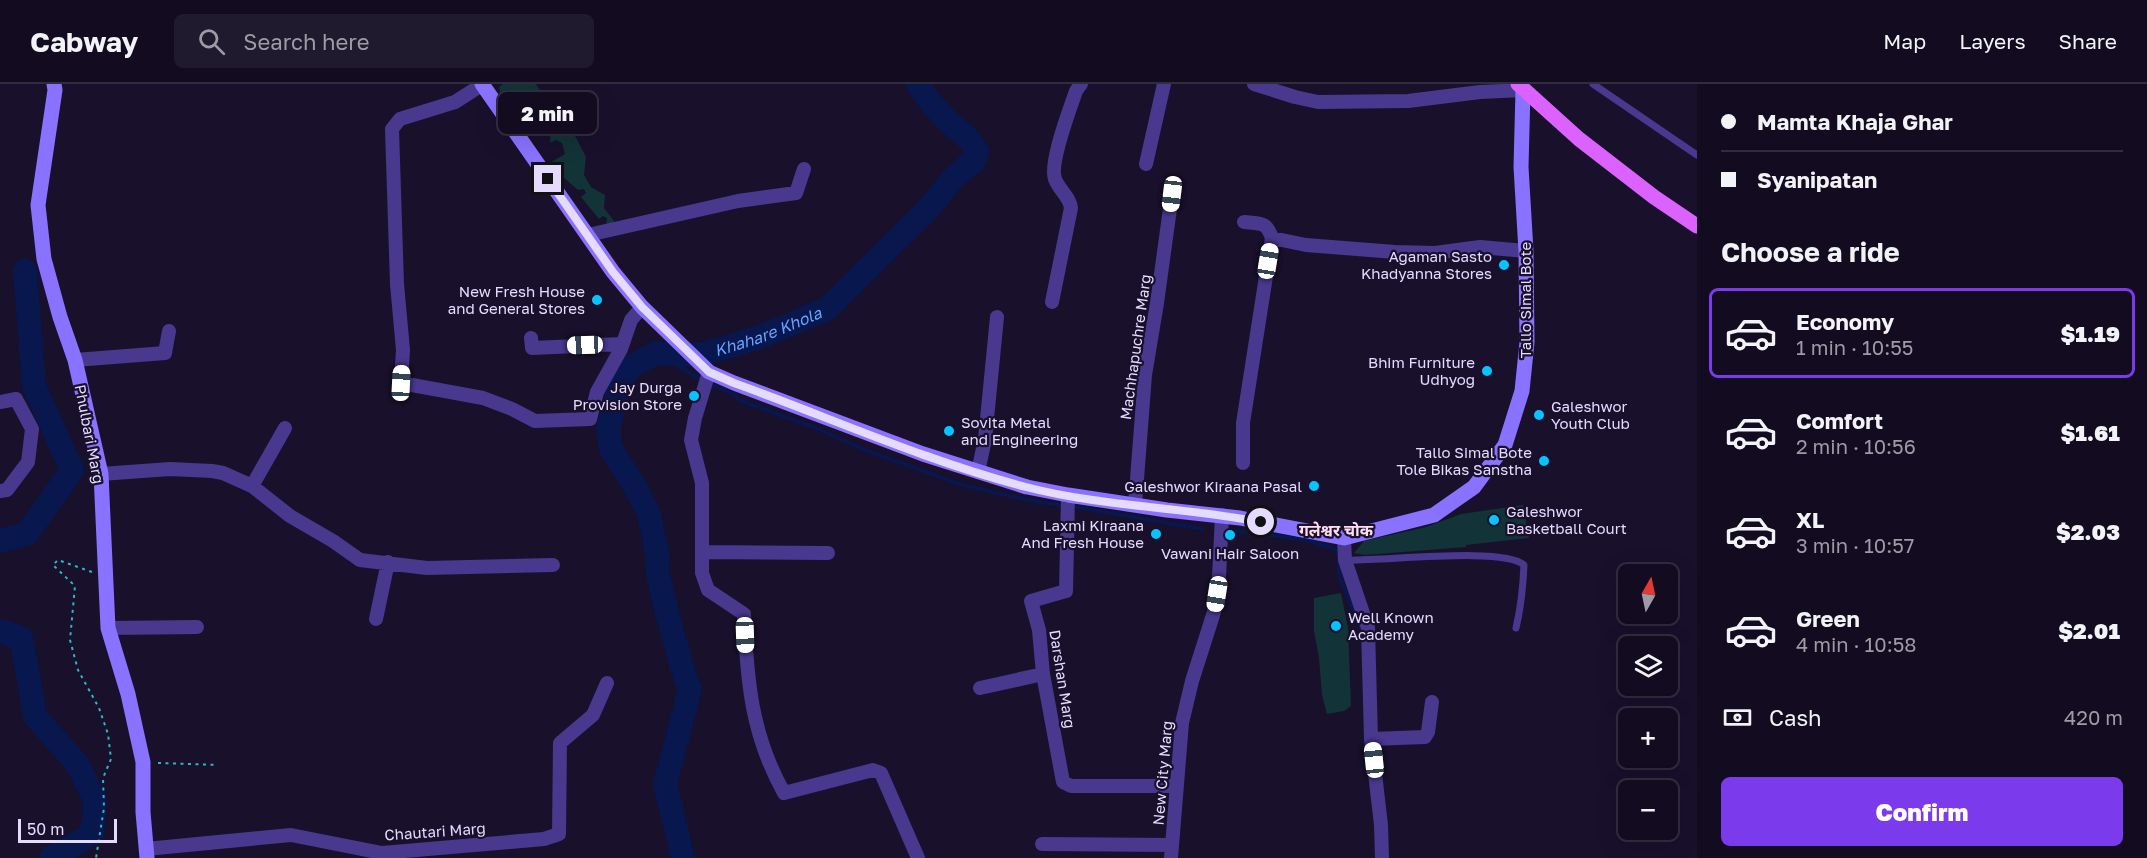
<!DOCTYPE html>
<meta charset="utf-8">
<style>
body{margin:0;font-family:"Golos Text","Noto Sans Devanagari",sans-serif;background:#201a2e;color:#f1f3f6;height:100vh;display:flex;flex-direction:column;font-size:22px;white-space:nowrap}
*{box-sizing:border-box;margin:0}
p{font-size:20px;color:#9d9ba5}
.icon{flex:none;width:33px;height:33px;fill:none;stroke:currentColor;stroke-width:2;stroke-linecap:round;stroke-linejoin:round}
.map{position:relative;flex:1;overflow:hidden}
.panel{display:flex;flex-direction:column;background:#130c21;width:450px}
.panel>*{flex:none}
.guide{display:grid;align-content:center;height:132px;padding:0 24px;background:#130c21}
.needle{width:39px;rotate:9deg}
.fabs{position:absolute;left:1618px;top:480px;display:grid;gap:12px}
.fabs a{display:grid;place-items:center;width:60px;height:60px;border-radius:9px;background:#130c21;box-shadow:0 6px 24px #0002,0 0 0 2px #322c3f;font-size:30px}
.scale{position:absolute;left:18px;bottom:15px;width:99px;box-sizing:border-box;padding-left:6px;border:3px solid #e4dbff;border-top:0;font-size:16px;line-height:21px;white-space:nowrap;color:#e4dbff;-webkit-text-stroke:4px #19102c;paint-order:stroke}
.end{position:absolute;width:27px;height:27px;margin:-14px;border:8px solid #e4dbff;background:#111;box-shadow:0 0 0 3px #111}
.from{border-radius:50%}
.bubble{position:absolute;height:42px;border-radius:9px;background:#130c21;box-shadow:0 6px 24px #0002,0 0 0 2px #322c3f;font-size:20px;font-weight:800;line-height:42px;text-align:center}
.car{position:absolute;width:18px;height:36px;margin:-18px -9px;border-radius:8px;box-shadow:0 0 4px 2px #0007;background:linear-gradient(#fff 24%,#345 0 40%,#fff 0 76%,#345 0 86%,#fff 0)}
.guide b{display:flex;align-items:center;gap:21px;height:57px;font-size:22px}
.guide b+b{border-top:2px solid #322c3f}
.guide i{width:15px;height:15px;background:#f1f3f6}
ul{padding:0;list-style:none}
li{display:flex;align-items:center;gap:18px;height:90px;margin:0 12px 9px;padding:0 12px;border:3px solid transparent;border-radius:9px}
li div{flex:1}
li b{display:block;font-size:22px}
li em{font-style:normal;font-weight:800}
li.active{border-color:#7c3aed}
li>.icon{width:54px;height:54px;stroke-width:1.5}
h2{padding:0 24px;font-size:27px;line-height:72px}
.pay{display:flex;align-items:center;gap:15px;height:66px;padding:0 24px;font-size:22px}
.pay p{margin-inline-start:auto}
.button{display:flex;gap:12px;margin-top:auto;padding:12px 24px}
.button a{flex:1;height:69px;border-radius:9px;background:#7c3aed;color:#fff;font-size:24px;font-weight:800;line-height:69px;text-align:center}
header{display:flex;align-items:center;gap:36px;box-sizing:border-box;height:84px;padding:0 30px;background:#130c21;border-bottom:2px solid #322c3f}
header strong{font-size:28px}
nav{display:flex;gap:33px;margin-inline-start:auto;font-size:21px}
.search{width:420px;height:54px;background:#201a2e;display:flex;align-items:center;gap:15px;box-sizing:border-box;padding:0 21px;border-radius:9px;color:#9d9ba5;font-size:22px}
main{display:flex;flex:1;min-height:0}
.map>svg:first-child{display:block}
.green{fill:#123337}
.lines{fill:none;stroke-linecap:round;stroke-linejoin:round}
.stream{stroke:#08174d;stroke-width:4}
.river{stroke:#08174d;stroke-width:24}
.path{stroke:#29b8c4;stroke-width:2;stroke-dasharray:3 4.5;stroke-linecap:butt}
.service{stroke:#48388e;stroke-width:7}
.minor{stroke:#48388e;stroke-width:14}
.secondary{stroke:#8972ff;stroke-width:15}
.primary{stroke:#db62ff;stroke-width:15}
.route{stroke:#e4dbff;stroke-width:8}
.poi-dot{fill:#07c3ff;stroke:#19102c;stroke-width:2}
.labels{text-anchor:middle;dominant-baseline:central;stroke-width:4.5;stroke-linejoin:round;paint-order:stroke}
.poi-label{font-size:15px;fill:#e4dbff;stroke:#19102c;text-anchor:end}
.street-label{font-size:15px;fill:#e4dbff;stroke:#19102c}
.water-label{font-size:16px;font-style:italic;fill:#69a4ff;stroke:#19102c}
.neighbourhood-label{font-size:16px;font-weight:bold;fill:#fde;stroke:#19102c}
</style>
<header>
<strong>Cabway</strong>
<div class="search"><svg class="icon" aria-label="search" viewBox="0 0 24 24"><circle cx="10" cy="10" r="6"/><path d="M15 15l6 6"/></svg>Search here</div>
<nav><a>Map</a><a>Layers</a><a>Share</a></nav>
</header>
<main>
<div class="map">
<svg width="1697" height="774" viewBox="0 0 1697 774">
<rect width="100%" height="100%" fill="#19102c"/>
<path class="green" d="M503 0H536L552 26 571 44 586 73 584 91 591 103 605 111 604 124 617 141 606 140 607 134 603 132 599 135 581 113 586 109 584 105 578 106 548 80 565 70 562 59 556 56 550 59 551 44 540 38 530 18 525 20 518 9H500L499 3Z
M1523 421 1529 454 1466 461V463L1365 471 1354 469 1364 457 1426 443 1461 430Z
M1341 509 1348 544 1351 622 1344 627 1327 630 1322 611 1319 574 1314 547V514Z"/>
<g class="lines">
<path class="stream" d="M656 269 700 295
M709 300 733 310 741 317 814 343 860 364 959 400 1028 416 1059 421
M1070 422 1202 445
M1229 446 1306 456 1335 465 1339 471V492L1363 549
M1365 655 1368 687"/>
<g class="river">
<path d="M0 457 27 450 72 386 34 302 25 187"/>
<path d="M0 547 21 554 35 632 78 681 95 716 92 750 51 774"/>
<path id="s1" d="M683 774 665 700 690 606 684 590 665 522 658 490 657 468 648 428 633 399 611 365 608 345 621 298 630 283 656 269 701 271 760 253 827 225 928 125 955 92 974 77 977 68C970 53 963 51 951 40 938 28 927 15 918 0"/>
</g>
<path class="path" d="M92 488 58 476 53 481 75 502 70 556 78 586 99 624 108 650 111 675 103 694 104 724 96 774
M158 679 218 681"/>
<path class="service" d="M1593 0 1697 71
M1345 476C1378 478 1504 462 1524 481 1523 503 1521 523 1516 544"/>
<path class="minor" d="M483 0 455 18 400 35 392 45 397 200 403 266 401 299 483 314 512 325 535 337 590 335 597 308 621 265 631 236 642 223
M1254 0 1295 13 1318 18 1408 17 1480 8 1523 6
M1146 80 1164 0
M1244 138C1261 140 1266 137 1272 154L1306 161 1395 168 1435 169 1480 163 1526 167
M588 151 738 117 796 109 804 85
M1052 218 1071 124C1070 113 1059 106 1055 95 1049 79 1070 25 1076 7L1081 0
M531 254 532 264 622 260
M75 276 165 269 169 247
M709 288 695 334 691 356 702 399V489L708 506 744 530C747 596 751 650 784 709L873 686 881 689 918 774
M0 318 16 315 32 345 28 378 7 406 0 407
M1243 379V339L1272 154
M978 388 985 355 997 233
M101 390 170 385 212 387 223 389 252 402 290 432 333 457 360 476 427 484 553 481
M252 402 285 344
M1068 411 1066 507 1031 517 1039 546 1043 590 1063 698 1071 702H1176
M1135 421 1145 291 1157 219 1172 110
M1344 454 1345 476 1368 544 1371 655 1381 741 1382 774
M703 468 828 469
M376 535 388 478
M108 544 197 543
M980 604 1043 590
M1371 655 1425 653 1428 648 1432 618
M1042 760 1172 761
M146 765 291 751 382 769 544 755 559 750 560 659 593 631 607 599
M1171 774 1182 639 1192 597 1214 528 1219 493 1222 431"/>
<path class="secondary" d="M54 0 55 6 38 121 44 175 60 233 75 276 101 390 108 544 128 610 143 678V728L147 774
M482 0 613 188 642 223 709 288 734 299 923 370 1027 403 1068 411 1167 426 1240 434 1344 454 1434 431 1474 403 1505 361 1522 307 1527 258 1526 167 1521 83 1523 6"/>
<path class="primary" d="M1518 0 1579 55 1654 113 1697 142"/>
</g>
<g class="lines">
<path class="route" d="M548 95 613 188 642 223 709 288 734 299C831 334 926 377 1026 403 1103 423 1183 423 1261 438"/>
</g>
<g class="poi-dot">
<circle cx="1504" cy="181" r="6"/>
<circle cx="597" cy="216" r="6"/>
<circle cx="1487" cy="287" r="6"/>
<circle cx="694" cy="312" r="6"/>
<circle cx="1539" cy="331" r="6"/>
<circle cx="949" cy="347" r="6"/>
<circle cx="1544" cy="377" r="6"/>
<circle cx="1314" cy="402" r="6"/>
<circle cx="1494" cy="436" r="6"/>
<circle cx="1156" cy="450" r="6"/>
<circle cx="1230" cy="451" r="6"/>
<circle cx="1336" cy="542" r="6"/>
</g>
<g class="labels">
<g class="poi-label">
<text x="1492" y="172">Agaman Sasto<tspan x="1492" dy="17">Khadyanna Stores</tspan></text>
<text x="585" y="207">New Fresh House<tspan x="585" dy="17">and General Stores</tspan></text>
<text x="1475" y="278">Bhim Furniture<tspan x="1475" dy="17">Udhyog</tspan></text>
<text x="682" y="303">Jay Durga<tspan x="682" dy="17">Provision Store</tspan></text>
<text x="1551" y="322" text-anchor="start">Galeshwor<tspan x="1551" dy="17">Youth Club</tspan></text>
<text x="961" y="338" text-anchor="start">Sovita Metal<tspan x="961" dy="17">and Engineering</tspan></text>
<text x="1532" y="368">Tallo Simal Bote<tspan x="1532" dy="17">Tole Bikas Sanstha</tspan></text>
<text x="1302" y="402">Galeshwor Kiraana Pasal</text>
<text x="1506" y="427" text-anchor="start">Galeshwor<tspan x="1506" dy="17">Basketball Court</tspan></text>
<text x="1144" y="441">Laxmi Kiraana<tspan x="1144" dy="17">And Fresh House</tspan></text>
<text x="1230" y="469" text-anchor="middle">Vawani Hair Saloon</text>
<text x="1348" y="533" text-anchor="start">Well Known<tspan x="1348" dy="17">Academy</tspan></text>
</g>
<g class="street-label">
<text transform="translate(1525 216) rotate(-90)">Tallo Simal Bote</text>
<text transform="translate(1135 263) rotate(-82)">Machhapuchre Marg</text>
<text transform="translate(90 350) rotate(79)">Phulbari Marg</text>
<text transform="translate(1063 595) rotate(81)">Darshan Marg</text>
<text transform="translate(1162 689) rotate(-85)">New City Marg</text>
<text transform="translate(435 747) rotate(-4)">Chautari Marg</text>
</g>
<g class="water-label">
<text stroke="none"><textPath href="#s1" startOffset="662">Khahare Khola</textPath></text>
</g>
<g class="neighbourhood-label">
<text x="1336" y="446">गलेश्वर चोक</text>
</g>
</g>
</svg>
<div class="fabs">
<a><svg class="needle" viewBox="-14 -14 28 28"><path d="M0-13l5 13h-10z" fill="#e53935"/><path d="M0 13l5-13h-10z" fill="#9d9ba5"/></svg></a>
<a><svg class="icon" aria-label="layers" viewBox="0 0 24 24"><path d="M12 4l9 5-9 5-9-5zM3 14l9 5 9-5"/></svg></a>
<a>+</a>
<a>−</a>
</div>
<div class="scale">50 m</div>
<i class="end from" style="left:1261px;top:438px"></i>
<i class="end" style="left:548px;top:95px"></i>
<div class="bubble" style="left:498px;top:8px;width:99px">2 min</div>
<i class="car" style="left:1172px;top:110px;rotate:187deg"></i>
<i class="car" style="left:1268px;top:177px;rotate:9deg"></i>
<i class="car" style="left:585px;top:261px;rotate:268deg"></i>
<i class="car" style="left:401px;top:299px;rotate:3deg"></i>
<i class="car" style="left:1217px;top:510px;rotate:189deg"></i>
<i class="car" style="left:745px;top:551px;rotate:178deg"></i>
<i class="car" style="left:1374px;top:676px;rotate:354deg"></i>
</div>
<section class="panel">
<div class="guide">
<b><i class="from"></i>Mamta Khaja Ghar</b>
<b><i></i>Syanipatan</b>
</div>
<h2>Choose a ride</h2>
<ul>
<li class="active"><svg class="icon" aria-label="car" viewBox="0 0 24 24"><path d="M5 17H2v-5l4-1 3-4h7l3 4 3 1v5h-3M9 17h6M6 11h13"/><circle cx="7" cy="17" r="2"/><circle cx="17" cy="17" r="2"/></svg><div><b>Economy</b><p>1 min · 10:55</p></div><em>$1.19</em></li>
<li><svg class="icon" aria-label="car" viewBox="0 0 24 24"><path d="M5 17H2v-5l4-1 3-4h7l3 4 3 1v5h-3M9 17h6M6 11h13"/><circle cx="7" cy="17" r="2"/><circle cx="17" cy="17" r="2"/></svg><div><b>Comfort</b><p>2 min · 10:56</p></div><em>$1.61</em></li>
<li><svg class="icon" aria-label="car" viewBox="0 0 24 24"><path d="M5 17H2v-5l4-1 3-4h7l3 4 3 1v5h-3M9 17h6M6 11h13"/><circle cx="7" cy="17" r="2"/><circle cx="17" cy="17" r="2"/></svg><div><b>XL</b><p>3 min · 10:57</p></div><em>$2.03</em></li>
<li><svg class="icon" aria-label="car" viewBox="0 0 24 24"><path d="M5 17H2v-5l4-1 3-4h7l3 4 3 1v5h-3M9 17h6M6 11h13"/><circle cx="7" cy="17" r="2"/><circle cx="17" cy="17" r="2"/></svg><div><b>Green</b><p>4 min · 10:58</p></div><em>$2.01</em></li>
</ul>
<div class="pay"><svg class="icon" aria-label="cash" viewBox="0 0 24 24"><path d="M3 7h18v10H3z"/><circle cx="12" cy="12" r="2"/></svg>Cash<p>420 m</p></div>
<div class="button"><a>Confirm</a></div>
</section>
</main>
